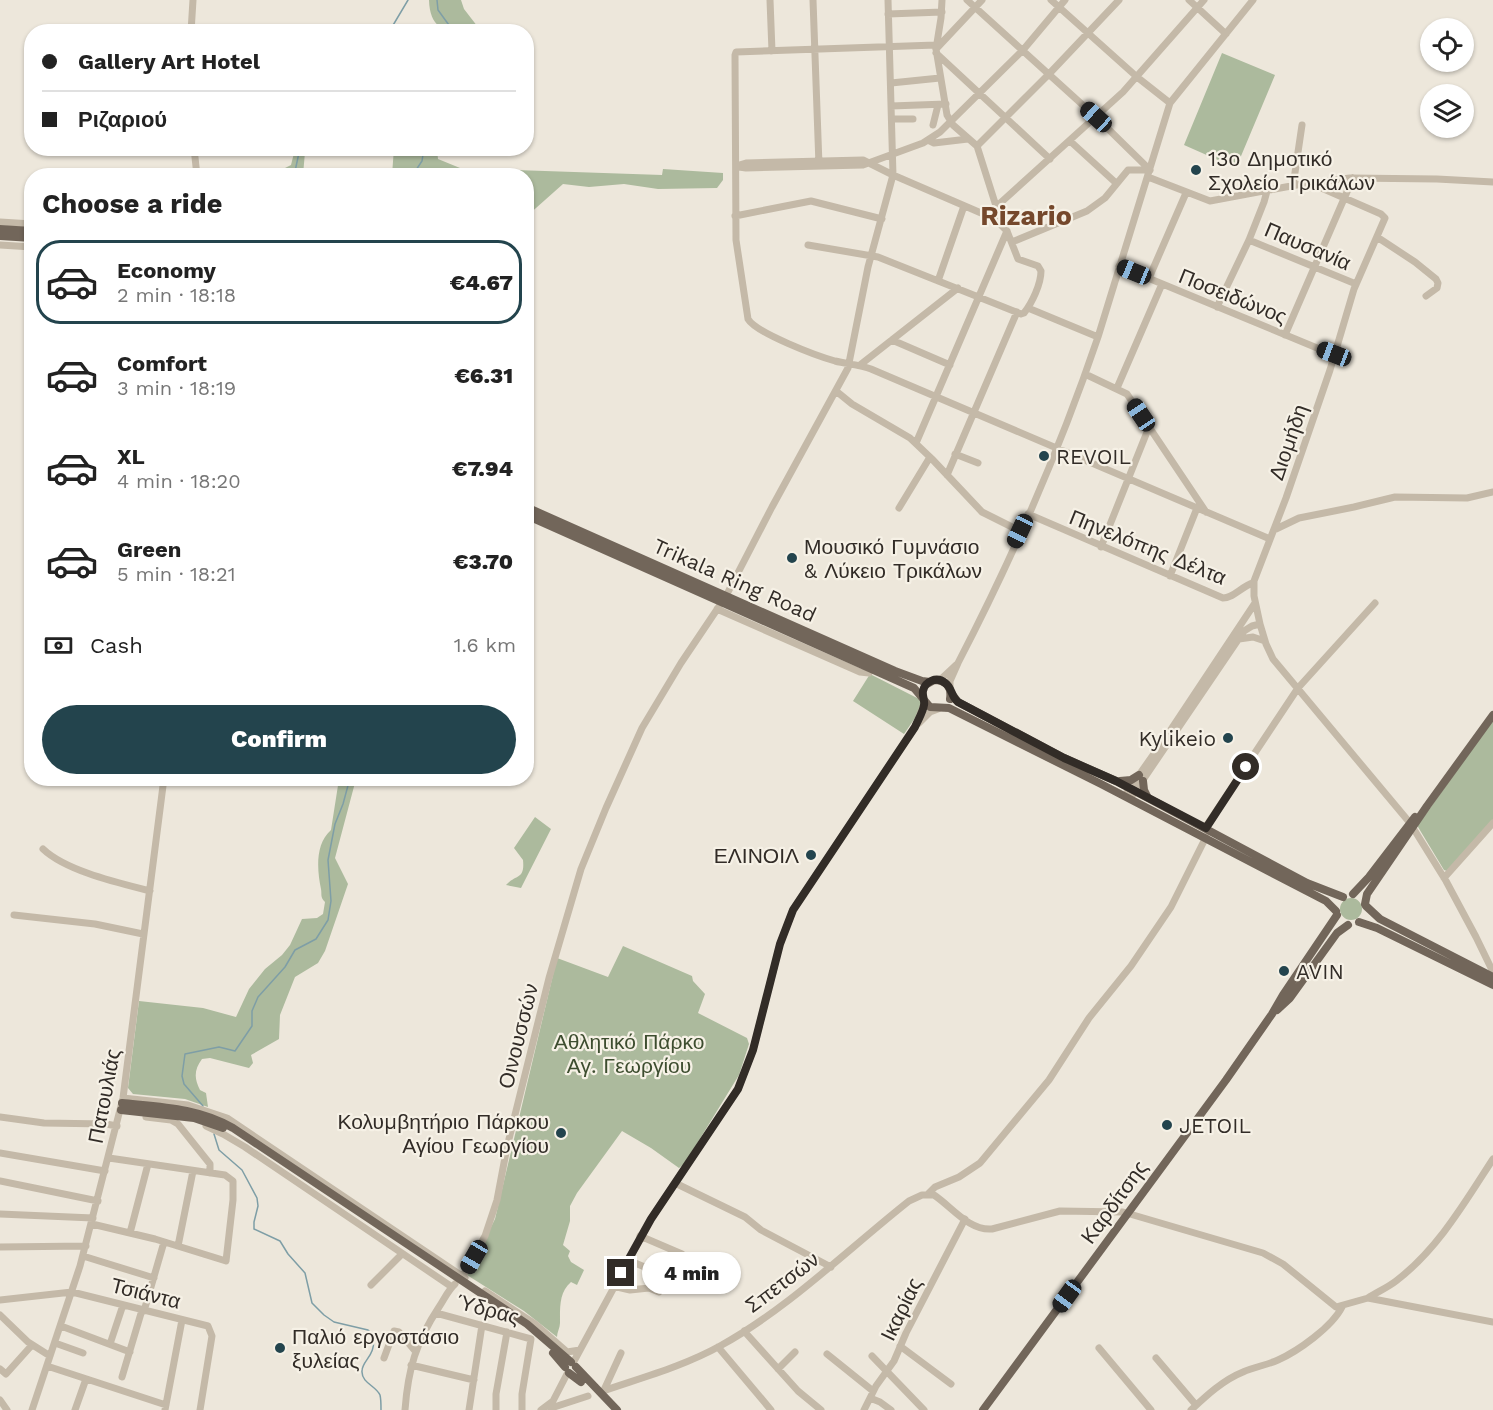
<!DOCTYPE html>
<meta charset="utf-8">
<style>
body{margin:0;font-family:"Work Sans",sans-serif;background:#f2f2f2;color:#222;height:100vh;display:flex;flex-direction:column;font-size:22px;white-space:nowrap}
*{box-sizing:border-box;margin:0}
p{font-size:20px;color:#767676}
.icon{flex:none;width:33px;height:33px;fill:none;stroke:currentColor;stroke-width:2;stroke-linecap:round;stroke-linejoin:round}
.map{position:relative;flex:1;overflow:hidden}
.panel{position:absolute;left:24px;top:168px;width:510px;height:618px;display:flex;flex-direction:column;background:#fff;border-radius:24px;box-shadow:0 2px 4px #0004}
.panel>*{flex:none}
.guide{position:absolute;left:24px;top:24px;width:510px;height:132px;border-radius:24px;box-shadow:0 2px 4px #0004;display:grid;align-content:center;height:132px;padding:0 18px;background:#fff}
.fabs{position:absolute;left:1420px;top:18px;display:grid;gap:12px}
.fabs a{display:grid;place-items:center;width:54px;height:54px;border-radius:50%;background:#fff;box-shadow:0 2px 4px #0004;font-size:30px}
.end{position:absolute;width:27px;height:27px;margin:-14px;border:8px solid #322c27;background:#fff;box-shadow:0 0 0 3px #fff}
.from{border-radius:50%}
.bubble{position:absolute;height:42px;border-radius:21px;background:#fff;box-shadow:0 2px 4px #0004;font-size:20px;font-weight:800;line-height:42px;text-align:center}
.car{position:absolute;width:18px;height:36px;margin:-18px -9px;border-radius:8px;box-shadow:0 0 4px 2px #0007;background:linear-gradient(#222 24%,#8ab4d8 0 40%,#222 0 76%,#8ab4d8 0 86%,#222 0)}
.guide b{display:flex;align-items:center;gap:21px;height:57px;font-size:22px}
.guide b+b{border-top:2px solid #e0e0e0}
.guide i{width:15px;height:15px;background:#222}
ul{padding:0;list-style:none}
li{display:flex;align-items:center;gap:18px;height:84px;margin:0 12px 9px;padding:0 6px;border:3px solid transparent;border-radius:24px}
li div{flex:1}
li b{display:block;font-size:22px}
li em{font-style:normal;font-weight:800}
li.current{border-color:#23444d}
li>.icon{width:54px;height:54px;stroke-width:1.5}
h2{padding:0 18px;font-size:27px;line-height:72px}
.pay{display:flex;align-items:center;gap:15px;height:66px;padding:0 18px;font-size:22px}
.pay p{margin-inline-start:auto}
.primary-button{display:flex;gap:12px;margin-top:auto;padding:12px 18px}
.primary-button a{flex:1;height:69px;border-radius:36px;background:#23444d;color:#fff;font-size:24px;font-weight:800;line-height:69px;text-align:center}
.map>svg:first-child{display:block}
.green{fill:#acba9d}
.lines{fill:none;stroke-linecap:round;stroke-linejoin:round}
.stream{stroke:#7e9ea6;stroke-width:1.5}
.minor{stroke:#c4b9a8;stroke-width:7}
.major{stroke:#72665a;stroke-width:8}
.route{stroke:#322c27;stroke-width:8}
.poi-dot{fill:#23444d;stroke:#f6f1e6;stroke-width:2}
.labels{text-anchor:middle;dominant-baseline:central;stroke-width:4.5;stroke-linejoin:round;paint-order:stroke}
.poi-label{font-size:21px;fill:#322c27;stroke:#f6f1e6;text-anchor:start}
.street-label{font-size:21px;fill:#322c27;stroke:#f6f1e6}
.park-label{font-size:21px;fill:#3d4d2f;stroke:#f6f1e6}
.district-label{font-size:27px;font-weight:bold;fill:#75482c;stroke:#f6f1e6}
</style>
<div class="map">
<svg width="1493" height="1410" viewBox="0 0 1493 1410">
<rect width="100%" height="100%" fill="#ede7db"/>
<path class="green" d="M429 0H461L464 9 481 31C454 32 430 36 429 0Z
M1222 53 1275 75 1236 168 1184 145Z
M394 148 437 149 438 159 460 168 662 175 663 169 723 173V180L717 188 658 189 624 184 589 187 563 184 527 216 526 176 392 175Z
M295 149H311L305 152 303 175H283V169L291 165Z
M870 674 921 700 922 708 904 734 853 701Z
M1493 720V821L1447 871 1444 870 1418 827V825Z
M339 779H356L335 858 348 884 325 951 318 963 295 977 280 1015 279 1039 251 1055 253 1063 249 1068 210 1058 202 1059C194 1070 194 1078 200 1090L206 1093 208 1107 185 1099 133 1094 128 1088 139 1001 203 1008 236 1017 249 989 265 969 282 955 290 945 302 919 317 918 323 914 325 902C320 897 322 895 321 889 317 870 315 844 331 830Z
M535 817 551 829 521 888 506 885C516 874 525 880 523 860L514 848Z
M1340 909a11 11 0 1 1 22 0a11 11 0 1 1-22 0Z
M623 946 692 976 693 981 705 994 698 1013 747 1038 749 1044 739 1075 685 1163 679 1168 651 1148 622 1131 577 1193 570 1206V1221L563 1245 570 1251 568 1256 571 1262 584 1270 577 1285 571 1282C559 1292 560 1308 560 1323 560 1328 557 1332 557 1337L524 1311 467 1275 495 1219 557 958 608 977Z"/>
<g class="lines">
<path class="stream" d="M437 0 438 10 454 32
M389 32 408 0
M294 176 300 148
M412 176 422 161 424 148
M203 1106 184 1084 182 1076 185 1054 219 1047 235 1051 252 1026V1011L258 997 285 967 295 950 316 939 328 920 331 901 328 860 335 824 343 804 350 778
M214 1134 219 1150 242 1170 257 1198 258 1206 254 1222V1229L280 1241 288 1254 305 1273 312 1303 324 1315 334 1322 368 1330 373 1335C377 1357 361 1360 362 1372 362 1383 376 1386 380 1395 381 1399 381 1405 381 1410"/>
<path class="minor" d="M770 0 772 51
M813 0 819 165
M942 0 941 18 936 49 947 115 953 125 977 146 996 206
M967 0 1096 117 1150 170
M1051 0 1137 77 1170 103
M1189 0 1226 34
M888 14 942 12
M191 32 193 0
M936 45 736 52 735 55 736 240 748 319C756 333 817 356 835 361 847 364 860 365 871 369L1270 539
M936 49 982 0
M936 53 1050 159
M891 83 940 78
M891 106 946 104
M892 119H913
M933 125 938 105
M928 140 934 143 968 139
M1070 141 1116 183
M977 146 1049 74 1119 0
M194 148 197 176
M736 166 746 163 863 160 893 175 995 219 1007 231 1018 259 1038 266 1041 271C1041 284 1032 303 1024 313L1021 314 878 257 808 245
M739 167 746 168 863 165 923 143 940 132 1023 50 1065 0
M1148 177 1210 201 1302 184 1350 178 1437 179 1493 182
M1310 183 1381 214 1385 218 1354 289 1330 370 1286 498 1254 581V596L1260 624 1266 644 1273 659 1410 823 1446 881 1476 937 1493 972
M1293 186 1302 125
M987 215 1123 92 1204 0
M735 216 811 201 882 219
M0 222 32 224
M1377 237 1415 262 1436 279 1438 283 1437 288 1426 296
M1249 240 1356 284
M1012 242 1087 211 1105 198 1128 170H1150
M0 245 32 247
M1119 266 1334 355
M1149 278 1186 193
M938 281 964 206
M1217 307 1249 240 1264 202 1267 191
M1028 308 1098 337
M1285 335 1353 178
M892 340 950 365
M860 365 958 288
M1085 374 1127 394 1206 512
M1117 388 1162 284
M836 391 852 404 910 438 932 459 982 512 1020 531
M916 443 1007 231
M955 454 978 463
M947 475 1017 312
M899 508 930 457
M1028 514 1223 598C1234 598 1242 586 1253 583
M1276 529 1299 518 1354 507 1395 497 1467 498 1493 492
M1101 547 1149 427
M1170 576 1197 508
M726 596 772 507 848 368 868 267 893 175 888 0
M717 609 860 672 869 673 871 670
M1239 639 1253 637 1265 641
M940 680 956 665
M950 689V681L958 663C1012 559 1060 449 1098 337L1170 103 1253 0
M919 723 930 712 938 709
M1127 792 1170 731 1255 603
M1130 799 1244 631 1252 626 1260 624
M1205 828 1298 688 1375 603
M43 849C66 871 119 883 150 891
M1444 878 1493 823
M14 915 95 924 143 934
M123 1098 188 1105 227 1118 465 1278
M0 1117 44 1123 106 1124 117 1126
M146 1117 171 1120 178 1124 210 1164V1173
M206 1126 223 1134 245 1147 452 1287
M0 1153 105 1171
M0 1181 98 1201
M675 1183 745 1217 761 1230 831 1267
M928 1194 935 1187 959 1177 980 1163 1049 1080 1089 1018 1131 966 1171 907 1206 837
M0 1214 93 1218
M92 1224 155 1239 226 1261 233 1200V1181L225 1175 109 1158
M130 1233 148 1164
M640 1236 682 1254
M178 1246 193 1171
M0 1247 86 1246
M83 1256 154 1278
M628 1260 673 1279
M463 1276 485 1236 497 1200 507 1147 549 978 581 869 606 808 642 728 681 663 722 602
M371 1285 400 1256
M613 1286 630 1290 649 1288 659 1292
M485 1291 535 1324 567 1352 580 1350
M1368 1298C1377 1292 1387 1288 1396 1281 1438 1249 1465 1202 1493 1159
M0 1300 72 1292 208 1326 212 1336 200 1410
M144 1311 164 1242
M436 1313 531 1339 522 1394V1410
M0 1315 28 1342 50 1356
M61 1326 130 1352
M744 1331 798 1391 821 1410
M55 1343 83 1353
M110 1344 123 1305
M900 1346 951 1384
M718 1347 771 1410
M1099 1348 1151 1410
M827 1354 873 1391
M872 1356 924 1410
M384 1358 394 1331 399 1332 416 1352
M1156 1358 1196 1405
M573 1363 651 1219 738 1089 753 1050 780 944 793 910 915 727 925 702
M411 1365 474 1380
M47 1366 166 1405
M0 1369 6 1374 32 1345
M778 1369 795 1352
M122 1377 142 1310
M604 1390 621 1353
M600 1392C640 1378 682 1367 720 1346 789 1308 847 1250 909 1201L922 1195H934C952 1207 969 1231 992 1229L1060 1211 1123 1212 1263 1253 1283 1264 1336 1307 1368 1298 1493 1322
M870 1398 880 1402 891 1410
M0 1400 7 1410
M548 1406 551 1408 588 1396
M32 1410 80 1266 123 1098 164 778
M75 1410 86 1379
M165 1410 182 1320
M405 1410C408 1369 416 1342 439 1307 444 1300 448 1290 455 1284
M469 1410 482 1325
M496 1410V1394L507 1332
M541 1410 553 1401 568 1372
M864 1410 876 1386 894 1361 906 1333 965 1219
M1191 1410C1206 1396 1223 1380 1243 1372 1254 1367 1267 1365 1278 1360 1298 1351 1332 1327 1342 1307"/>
<path class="major" d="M0 229 32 231
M0 236 32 238
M526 507 895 671 922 681 930 682
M526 515 914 688 930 707 949 708 1101 784 1326 901 1336 911
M927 684 934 680C946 680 952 687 950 699
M951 693 958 702 1064 758 1116 781 1307 883 1343 897
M1120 781 1131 780 1139 775
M1143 781 1144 790 1148 798
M1353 894 1369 877 1415 817
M1365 904 1367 894 1427 806 1493 715
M1366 906 1380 919 1493 977
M1359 922 1377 928 1493 985
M1277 1010 1290 998 1337 933 1348 925
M122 1103C161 1107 199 1108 233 1128L527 1324 571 1362
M121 1110 194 1118 223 1128
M553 1353 565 1367
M576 1367 617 1410
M569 1373 581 1382
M983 1410 1226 1080 1272 1014 1283 995 1337 915"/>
</g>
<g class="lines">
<path class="route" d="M621 1273 651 1219 738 1089 753 1050 780 944 793 910 915 727C918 720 923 712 924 705 925 700 922 696 923 691 925 681 937 676 945 683 952 687 951 697 958 702L1064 758 1116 781 1206 828 1246 767"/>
</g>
<g class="poi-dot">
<circle cx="1196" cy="170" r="6"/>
<circle cx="1044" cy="456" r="6"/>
<circle cx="792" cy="558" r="6"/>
<circle cx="1228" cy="738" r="6"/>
<circle cx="811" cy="855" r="6"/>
<circle cx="1284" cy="971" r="6"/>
<circle cx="1167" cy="1125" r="6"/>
<circle cx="561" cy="1133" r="6"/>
<circle cx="280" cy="1348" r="6"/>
</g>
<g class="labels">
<g class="poi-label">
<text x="1208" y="158">13ο Δημοτικό<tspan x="1208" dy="24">Σχολείο Τρικάλων</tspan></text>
<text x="1056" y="456">REVOIL</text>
<text x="804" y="546">Μουσικό Γυμνάσιο<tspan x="804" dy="24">&amp; Λύκειο Τρικάλων</tspan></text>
<text x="1216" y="738" text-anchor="end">Kylikeio</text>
<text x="799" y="855" text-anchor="end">ΕΛΙΝΟΙΛ</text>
<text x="1296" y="971">AVIN</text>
<text x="549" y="1121" text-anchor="end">Κολυμβητήριο Πάρκου<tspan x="549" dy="24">Αγίου Γεωργίου</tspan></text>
<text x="1179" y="1125">JETOIL</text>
<text x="292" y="1336">Παλιό εργοστάσιο<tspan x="292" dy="24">ξυλείας</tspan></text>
</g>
<g class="street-label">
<text transform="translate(1308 246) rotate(23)">Παυσανία</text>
<text transform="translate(1233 296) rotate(22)">Ποσειδώνος</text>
<text transform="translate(1288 442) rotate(-71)">Διομήδη</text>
<text transform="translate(1148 547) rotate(22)">Πηνελόπης Δέλτα</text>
<text transform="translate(735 580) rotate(24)">Trikala Ring Road</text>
<text transform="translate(518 1036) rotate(-76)">Οινουσσών</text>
<text transform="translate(104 1096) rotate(-79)">Πατουλιάς</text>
<text transform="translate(1114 1202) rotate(-54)">Καρδίτσης</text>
<text transform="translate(782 1282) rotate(-37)">Σπετσών</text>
<text transform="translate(146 1293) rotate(14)">Τσιάντα</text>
<text transform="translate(488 1309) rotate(15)">Ύδρας</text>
<text transform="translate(901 1309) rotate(-64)">Ικαρίας</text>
</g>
<g class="park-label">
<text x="629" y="1041">Αθλητικό Πάρκο<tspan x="629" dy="24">Αγ. Γεωργίου</tspan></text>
</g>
<g class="district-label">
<text x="1026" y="216">Rizario</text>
</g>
</g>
</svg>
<div class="fabs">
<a><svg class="icon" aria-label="locate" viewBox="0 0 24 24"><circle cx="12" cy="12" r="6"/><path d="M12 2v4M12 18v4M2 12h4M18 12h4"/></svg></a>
<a><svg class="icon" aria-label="layers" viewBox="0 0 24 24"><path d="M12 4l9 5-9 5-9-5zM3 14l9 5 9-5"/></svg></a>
</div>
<i class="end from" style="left:1246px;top:767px"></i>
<i class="end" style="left:621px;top:1273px"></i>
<div class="bubble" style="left:642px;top:1252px;width:99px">4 min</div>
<i class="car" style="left:1096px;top:117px;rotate:312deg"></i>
<i class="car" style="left:1134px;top:272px;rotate:292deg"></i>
<i class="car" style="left:1334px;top:354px;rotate:291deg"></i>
<i class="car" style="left:1141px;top:415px;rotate:326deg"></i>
<i class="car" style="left:1020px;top:531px;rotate:205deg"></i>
<i class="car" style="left:474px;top:1257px;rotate:210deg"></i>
<i class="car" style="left:1067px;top:1296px;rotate:216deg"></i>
<div class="guide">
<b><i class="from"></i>Gallery Art Hotel</b>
<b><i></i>Ριζαριού</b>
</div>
<section class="panel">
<h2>Choose a ride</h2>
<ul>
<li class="current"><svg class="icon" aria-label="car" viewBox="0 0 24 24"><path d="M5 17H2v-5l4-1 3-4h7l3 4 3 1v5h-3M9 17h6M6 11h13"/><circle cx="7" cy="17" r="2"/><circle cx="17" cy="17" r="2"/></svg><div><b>Economy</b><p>2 min · 18:18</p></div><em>€4.67</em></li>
<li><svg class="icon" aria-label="car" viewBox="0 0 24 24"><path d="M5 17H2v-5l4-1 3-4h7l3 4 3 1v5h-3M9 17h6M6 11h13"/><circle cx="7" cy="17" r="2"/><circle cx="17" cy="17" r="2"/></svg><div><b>Comfort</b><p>3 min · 18:19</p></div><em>€6.31</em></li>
<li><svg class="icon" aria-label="car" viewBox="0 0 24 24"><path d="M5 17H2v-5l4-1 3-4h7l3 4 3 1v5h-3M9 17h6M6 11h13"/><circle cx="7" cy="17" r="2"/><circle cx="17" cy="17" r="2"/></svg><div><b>XL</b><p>4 min · 18:20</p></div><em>€7.94</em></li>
<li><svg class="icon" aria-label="car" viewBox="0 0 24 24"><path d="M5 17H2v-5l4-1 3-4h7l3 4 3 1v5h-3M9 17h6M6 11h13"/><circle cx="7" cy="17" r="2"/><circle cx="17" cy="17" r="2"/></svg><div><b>Green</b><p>5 min · 18:21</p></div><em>€3.70</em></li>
</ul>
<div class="pay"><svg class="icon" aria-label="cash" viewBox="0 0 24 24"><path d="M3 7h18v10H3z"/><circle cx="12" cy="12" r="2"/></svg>Cash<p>1.6 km</p></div>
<div class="primary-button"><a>Confirm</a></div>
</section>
</div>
